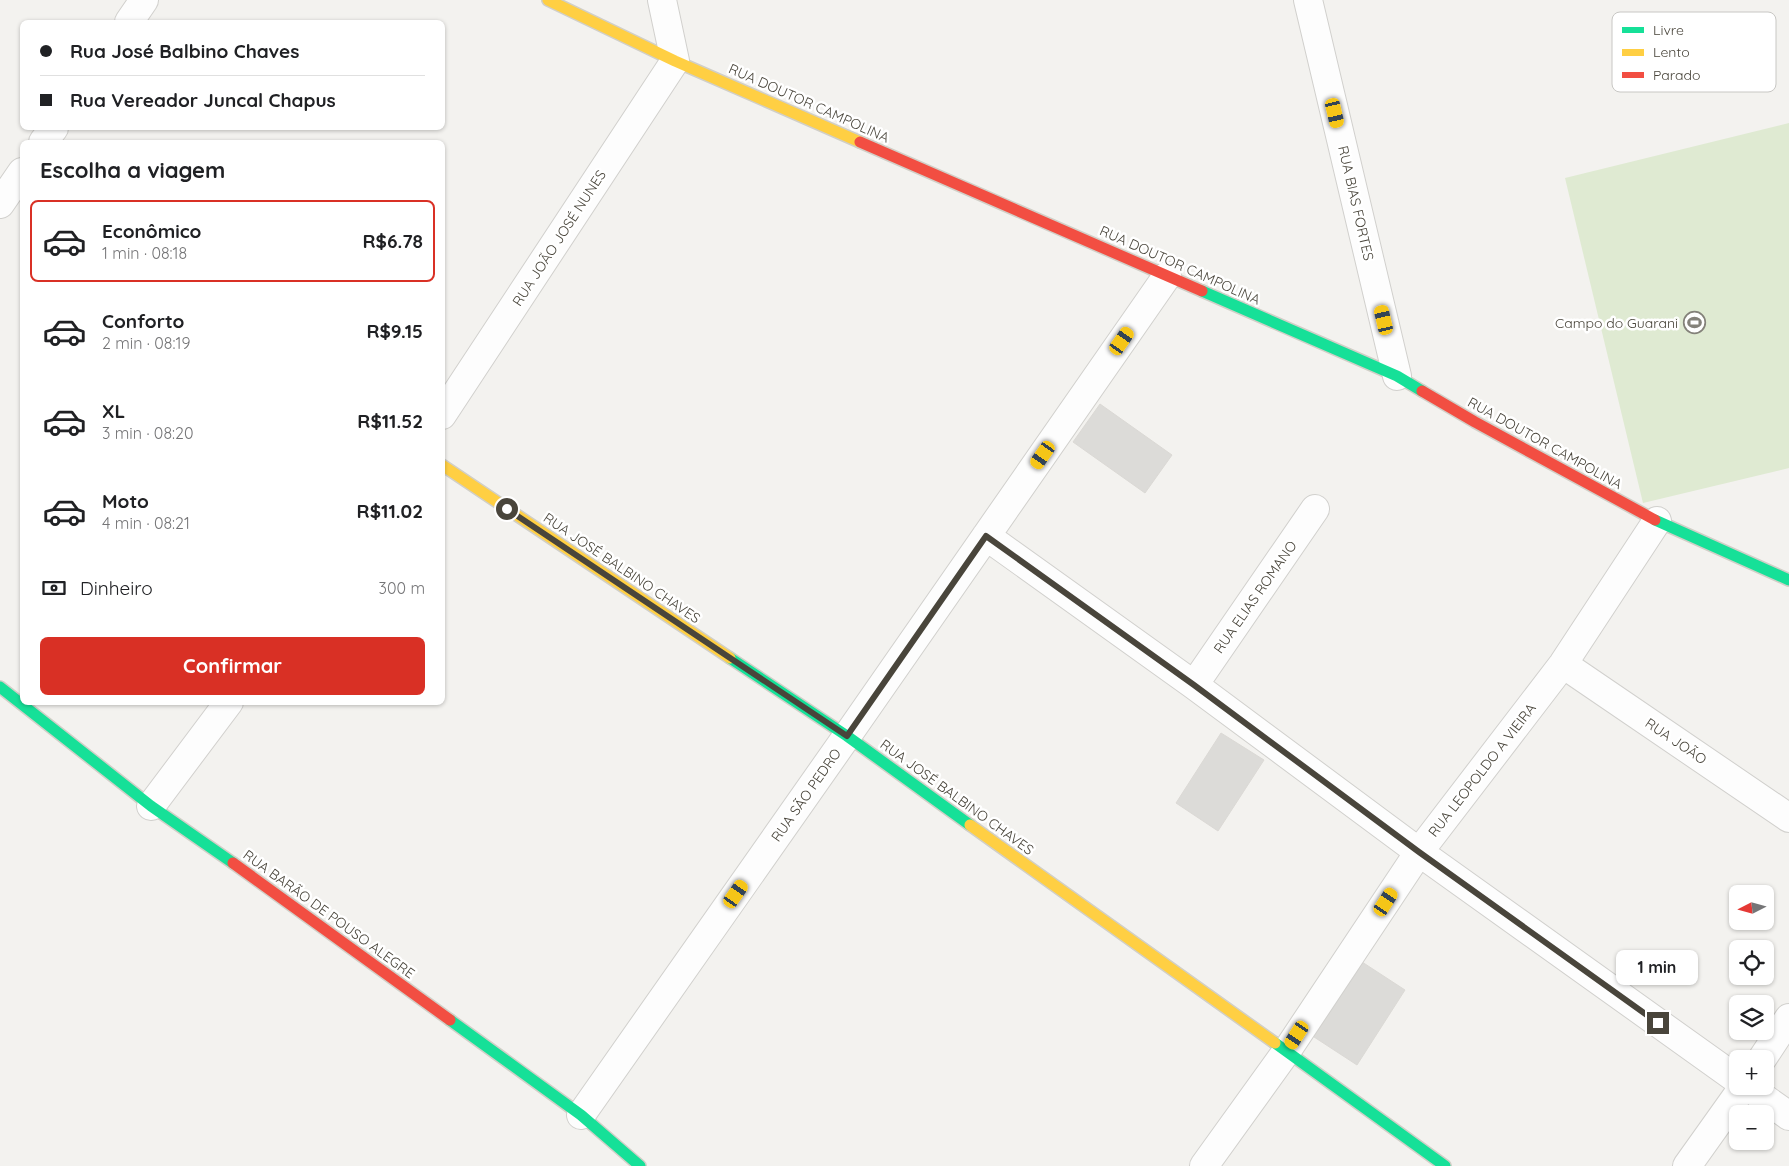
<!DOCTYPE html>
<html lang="pt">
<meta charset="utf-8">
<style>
body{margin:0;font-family:Quicksand,sans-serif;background:#f2f2f2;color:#202124;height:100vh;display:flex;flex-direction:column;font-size:19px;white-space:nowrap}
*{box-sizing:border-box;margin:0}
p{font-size:16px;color:#757577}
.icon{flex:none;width:28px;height:28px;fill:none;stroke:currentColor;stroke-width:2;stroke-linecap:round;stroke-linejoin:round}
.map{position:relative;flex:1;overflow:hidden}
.panel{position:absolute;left:20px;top:140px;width:425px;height:565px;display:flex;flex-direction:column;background:#fff;border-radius:8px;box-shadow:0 1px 4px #0004}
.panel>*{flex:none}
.guide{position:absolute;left:20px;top:20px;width:425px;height:110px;border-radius:8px;box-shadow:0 1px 4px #0004;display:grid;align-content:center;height:110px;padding:0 20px;background:#fff}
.needle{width:32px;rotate:264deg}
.tools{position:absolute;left:1729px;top:885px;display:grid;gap:10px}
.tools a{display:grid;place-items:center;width:45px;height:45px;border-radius:8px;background:#fff;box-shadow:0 1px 4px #0004;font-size:25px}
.end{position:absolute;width:22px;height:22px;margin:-11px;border:6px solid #49453b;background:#fff;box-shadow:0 0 0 2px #fff}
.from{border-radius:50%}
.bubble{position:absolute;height:35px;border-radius:8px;background:#fff;box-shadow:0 1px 4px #0004;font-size:16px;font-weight:700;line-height:35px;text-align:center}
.car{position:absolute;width:15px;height:30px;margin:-15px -8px;border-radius:6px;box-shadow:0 0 4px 1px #0007;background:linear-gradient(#f5c518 24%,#345 0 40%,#f5c518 0 76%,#345 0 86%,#f5c518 0)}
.guide b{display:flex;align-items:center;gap:18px;height:48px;font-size:19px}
.guide b+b{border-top:1px solid #e0e0e0}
.guide i{width:12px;height:12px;background:#202124}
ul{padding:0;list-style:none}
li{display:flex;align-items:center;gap:15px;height:82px;margin:0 10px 8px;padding:0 10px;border:2px solid transparent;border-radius:8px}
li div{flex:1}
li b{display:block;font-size:19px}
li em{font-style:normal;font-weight:700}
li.on{border-color:#d93025}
li>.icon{width:45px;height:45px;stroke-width:1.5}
h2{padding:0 20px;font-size:22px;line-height:60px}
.pay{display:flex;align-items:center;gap:12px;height:55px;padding:0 20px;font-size:19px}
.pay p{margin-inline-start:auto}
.cta{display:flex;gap:10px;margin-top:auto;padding:10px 20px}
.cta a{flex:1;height:58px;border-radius:8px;background:#d93025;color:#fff;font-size:20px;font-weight:700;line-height:58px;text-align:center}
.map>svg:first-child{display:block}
.green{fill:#dfead2}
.building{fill:#dcdbd8;stroke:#dbd9d5}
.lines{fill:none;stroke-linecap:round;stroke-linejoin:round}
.street-casing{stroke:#d1d0cd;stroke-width:30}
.fast-casing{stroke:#d1cfc7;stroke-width:14}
.slow-casing{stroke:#d1cfc7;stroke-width:14}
.jam-casing{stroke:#d1cfc7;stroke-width:14}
.street{stroke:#fdfdfd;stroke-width:28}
.fast{stroke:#16e098;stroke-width:11}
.slow{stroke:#ffcf43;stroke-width:11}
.jam{stroke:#f24e42;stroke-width:11}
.route{stroke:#49453b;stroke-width:6}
.labels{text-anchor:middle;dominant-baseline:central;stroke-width:5;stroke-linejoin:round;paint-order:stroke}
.street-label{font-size:14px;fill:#49453b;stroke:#fff}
.poi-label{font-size:14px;fill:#49453b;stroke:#fff;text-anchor:end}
.key{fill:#fff;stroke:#c8c7c4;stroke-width:1}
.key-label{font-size:14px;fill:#49453b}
</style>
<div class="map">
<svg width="1789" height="1166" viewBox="0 0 1789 1166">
<rect width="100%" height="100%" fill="#f3f2ef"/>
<path class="green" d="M1789 123V468L1643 503 1565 178Z"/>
<path class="building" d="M1100 404 1172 455 1145 493 1073 442Z
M1221 733 1264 760 1218 831 1176 803Z
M1359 960 1405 990 1357 1065 1311 1035Z"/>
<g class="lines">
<defs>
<path id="street" d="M1308 0 1397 376
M129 22 144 0
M43 142 54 128
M0 204 22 172
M442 415 675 61 662 0
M986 536 1194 685 1419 852 1738 1080
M1563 664 1789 818
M1194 685 1315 509
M151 806 229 702
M1762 1059 1789 1018
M1747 1086 1789 1116
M581 1115 847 736 1167 276
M1204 1166 1286 1052 1419 852 1563 664 1657 521
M1687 1166 1744 1086"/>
<path id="fast" d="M1202 291 1397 376 1422 391
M1655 520 1789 580
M730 658 847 736 970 825
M0 687 151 806 233 863
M450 1020 581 1115 640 1166
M1275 1043 1445 1166"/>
<path id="slow" d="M548 0 675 61 860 142
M442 465 730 658
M970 825 1275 1043"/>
<path id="jam" d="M860 142 1202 291
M1422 391 1475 422 1655 520
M233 863 450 1020"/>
</defs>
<use href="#street" class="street-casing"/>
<use href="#fast" class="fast-casing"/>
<use href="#slow" class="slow-casing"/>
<use href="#jam" class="jam-casing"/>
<use href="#street" class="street"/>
<use href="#fast" class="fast"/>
<use href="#slow" class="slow"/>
<use href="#jam" class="jam"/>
</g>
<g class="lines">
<path class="route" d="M507 509 847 736 986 536 1194 685 1419 852 1658 1023"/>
</g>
<defs>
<symbol id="stadium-ring" viewBox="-11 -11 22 22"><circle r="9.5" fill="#fff" stroke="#84827a" stroke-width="1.5"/><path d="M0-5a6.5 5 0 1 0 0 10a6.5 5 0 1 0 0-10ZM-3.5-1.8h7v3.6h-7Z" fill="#84827a"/></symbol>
</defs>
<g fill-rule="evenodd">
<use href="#stadium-ring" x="1682" y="310" width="25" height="25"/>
</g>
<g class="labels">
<g class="street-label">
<text transform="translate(809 103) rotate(24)">RUA DOUTOR CAMPOLINA</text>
<text transform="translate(1356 203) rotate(77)">RUA BIAS FORTES</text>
<text transform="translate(559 238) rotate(-57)">RUA JOÃO JOSÉ NUNES</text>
<text transform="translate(1180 265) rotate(24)">RUA DOUTOR CAMPOLINA</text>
<text transform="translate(1545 443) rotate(29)">RUA DOUTOR CAMPOLINA</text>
<text transform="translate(622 568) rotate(34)">RUA JOSÉ BALBINO CHAVES</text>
<text transform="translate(1255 597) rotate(-55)">RUA ELIAS ROMANO</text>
<text transform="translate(1676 741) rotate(34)">RUA JOÃO</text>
<text transform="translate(1482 770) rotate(-52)">RUA LEOPOLDO A VIEIRA</text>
<text transform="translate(806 795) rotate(-55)">RUA SÃO PEDRO</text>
<text transform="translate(957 797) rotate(36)">RUA JOSÉ BALBINO CHAVES</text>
<text transform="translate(329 914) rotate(36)">RUA BARÃO DE POUSO ALEGRE</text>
</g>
<g class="poi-label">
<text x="1678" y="323">Campo do Guarani</text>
</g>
</g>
<rect x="1612" y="12" width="164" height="80" rx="8" class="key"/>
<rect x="1622" y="27" width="22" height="6" fill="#16e098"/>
<rect x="1622" y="49" width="22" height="7" fill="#ffcf43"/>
<rect x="1622" y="72" width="22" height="6" fill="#f24e42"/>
<g class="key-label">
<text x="1653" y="35">Livre</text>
<text x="1653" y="57">Lento</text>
<text x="1653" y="80">Parado</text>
</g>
</svg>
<div class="tools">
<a><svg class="needle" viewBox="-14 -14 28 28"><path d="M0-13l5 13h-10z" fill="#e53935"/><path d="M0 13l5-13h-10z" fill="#757577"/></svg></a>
<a><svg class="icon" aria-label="locate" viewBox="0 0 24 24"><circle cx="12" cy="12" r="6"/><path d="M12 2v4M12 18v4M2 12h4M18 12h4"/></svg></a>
<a><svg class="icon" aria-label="layers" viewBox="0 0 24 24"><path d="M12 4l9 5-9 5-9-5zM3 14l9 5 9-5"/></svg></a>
<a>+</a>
<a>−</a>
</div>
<i class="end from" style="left:507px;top:509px"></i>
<i class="end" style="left:1658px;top:1023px"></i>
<div class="bubble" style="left:1616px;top:950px;width:82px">1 min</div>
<i class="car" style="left:1335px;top:113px;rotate:167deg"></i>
<i class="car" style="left:1384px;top:320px;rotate:347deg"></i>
<i class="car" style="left:1122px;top:341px;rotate:35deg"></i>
<i class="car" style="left:1043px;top:455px;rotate:215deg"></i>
<i class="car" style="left:736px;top:894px;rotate:35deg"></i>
<i class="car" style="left:1386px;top:902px;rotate:33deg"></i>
<i class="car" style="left:1297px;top:1035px;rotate:213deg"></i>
<div class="guide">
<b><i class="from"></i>Rua José Balbino Chaves</b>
<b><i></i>Rua Vereador Juncal Chapus</b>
</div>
<section class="panel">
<h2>Escolha a viagem</h2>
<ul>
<li class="on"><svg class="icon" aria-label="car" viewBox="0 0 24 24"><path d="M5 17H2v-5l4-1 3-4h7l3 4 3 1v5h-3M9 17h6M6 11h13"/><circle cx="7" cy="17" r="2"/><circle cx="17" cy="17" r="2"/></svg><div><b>Econômico</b><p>1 min · 08:18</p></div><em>R$6.78</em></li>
<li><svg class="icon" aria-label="car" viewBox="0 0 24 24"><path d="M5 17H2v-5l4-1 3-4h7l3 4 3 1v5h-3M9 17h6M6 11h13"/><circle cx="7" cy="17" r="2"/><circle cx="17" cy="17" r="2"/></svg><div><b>Conforto</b><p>2 min · 08:19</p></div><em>R$9.15</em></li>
<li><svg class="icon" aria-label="car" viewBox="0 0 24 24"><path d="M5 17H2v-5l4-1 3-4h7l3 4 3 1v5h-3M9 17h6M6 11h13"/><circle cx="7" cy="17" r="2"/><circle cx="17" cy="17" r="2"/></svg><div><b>XL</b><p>3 min · 08:20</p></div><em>R$11.52</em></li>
<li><svg class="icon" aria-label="car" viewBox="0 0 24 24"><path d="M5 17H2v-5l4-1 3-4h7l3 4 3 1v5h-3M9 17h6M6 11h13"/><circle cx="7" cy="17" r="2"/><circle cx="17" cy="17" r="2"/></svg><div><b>Moto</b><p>4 min · 08:21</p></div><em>R$11.02</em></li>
</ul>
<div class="pay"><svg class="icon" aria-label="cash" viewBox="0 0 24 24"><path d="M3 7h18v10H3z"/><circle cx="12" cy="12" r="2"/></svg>Dinheiro<p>300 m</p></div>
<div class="cta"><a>Confirmar</a></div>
</section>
</div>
